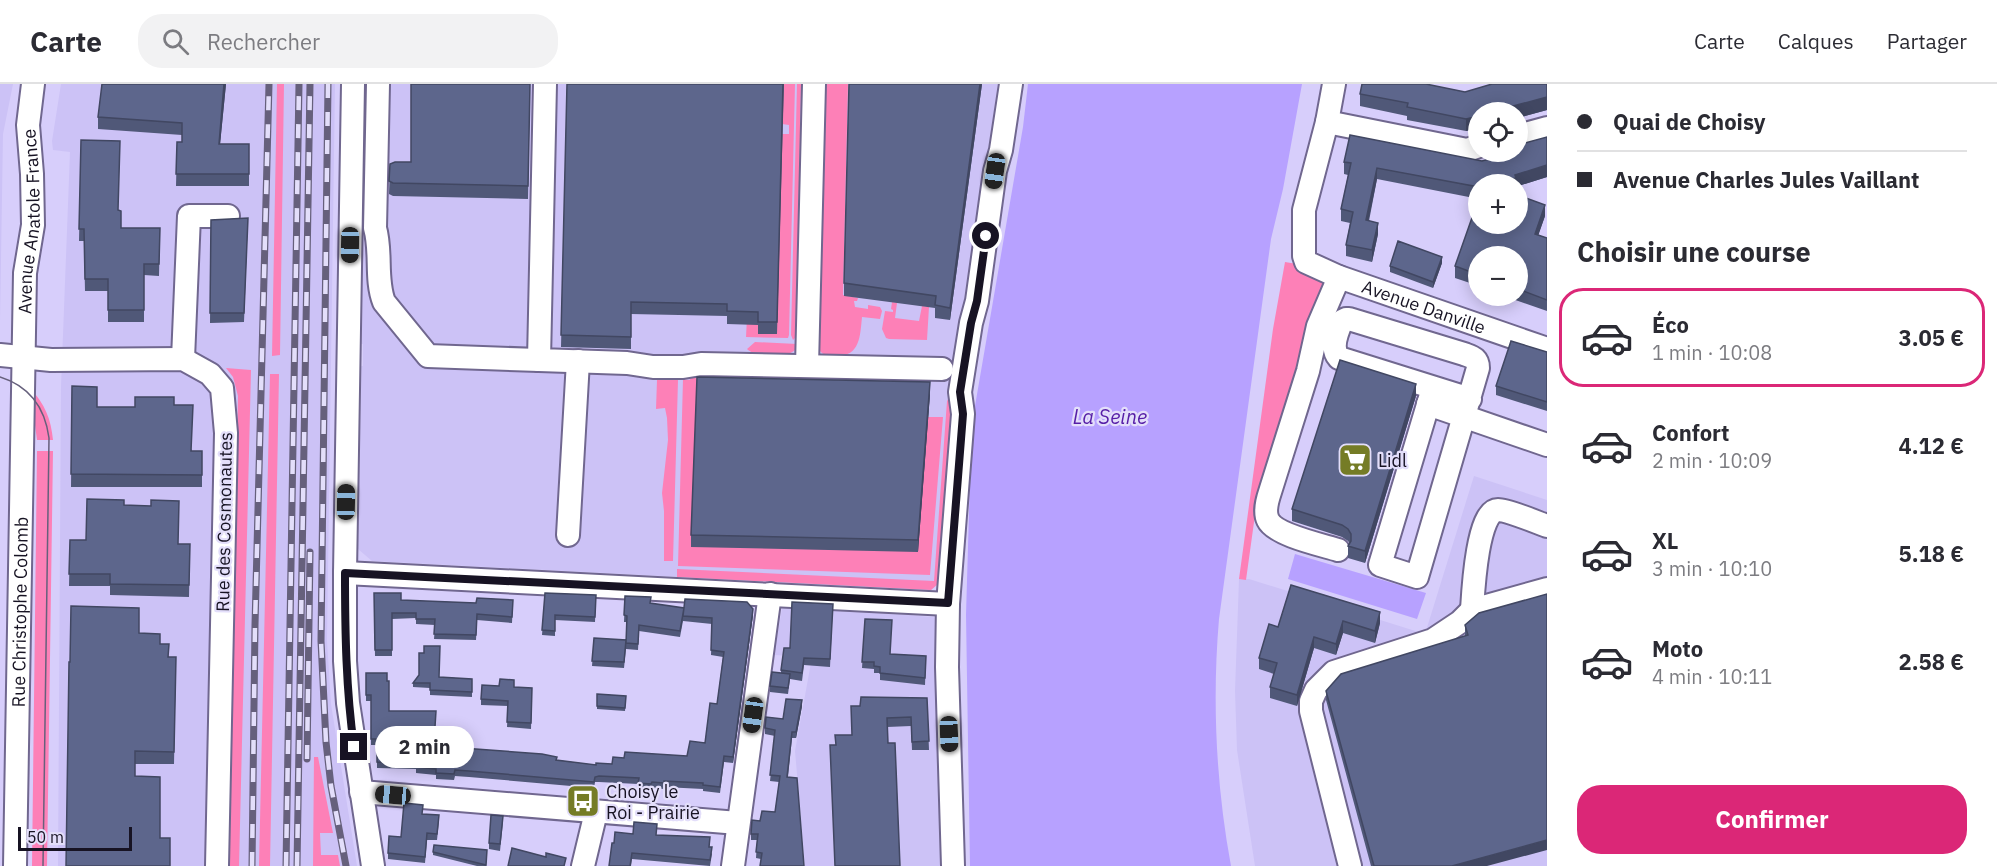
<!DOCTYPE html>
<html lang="fr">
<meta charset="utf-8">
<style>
body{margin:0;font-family:"IBM Plex Sans",sans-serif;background:#f2f2f3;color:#2b2b33;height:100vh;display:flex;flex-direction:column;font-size:22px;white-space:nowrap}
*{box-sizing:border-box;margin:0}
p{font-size:20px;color:#7c7c81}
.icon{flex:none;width:33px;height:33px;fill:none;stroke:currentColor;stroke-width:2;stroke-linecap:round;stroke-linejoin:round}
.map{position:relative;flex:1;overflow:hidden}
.details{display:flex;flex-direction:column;background:#fff;width:450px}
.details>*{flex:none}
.banner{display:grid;align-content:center;height:132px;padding:0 30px;background:#fff}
.controls{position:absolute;left:1468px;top:18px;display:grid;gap:12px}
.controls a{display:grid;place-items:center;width:60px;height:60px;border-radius:50%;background:#fff;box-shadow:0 3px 15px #0003;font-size:30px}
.scale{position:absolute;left:18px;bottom:15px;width:114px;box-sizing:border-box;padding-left:6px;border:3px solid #171323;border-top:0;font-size:16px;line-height:21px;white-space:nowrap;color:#171323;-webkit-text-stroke:4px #e3defa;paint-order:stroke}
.end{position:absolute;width:27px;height:27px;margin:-14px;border:8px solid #171323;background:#fff;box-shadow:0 0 0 3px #fff}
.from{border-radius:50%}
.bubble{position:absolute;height:42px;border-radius:21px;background:#fff;box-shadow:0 3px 15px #0003;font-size:20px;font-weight:700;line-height:42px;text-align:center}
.car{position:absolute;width:18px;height:36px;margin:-18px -9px;border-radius:8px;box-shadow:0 0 4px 2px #0007;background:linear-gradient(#222 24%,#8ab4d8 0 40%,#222 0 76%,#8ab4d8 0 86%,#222 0)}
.banner b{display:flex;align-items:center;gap:21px;height:57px;font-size:22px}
.banner b+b{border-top:2px solid #e1e1e2}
.banner i{width:15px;height:15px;background:#2b2b33}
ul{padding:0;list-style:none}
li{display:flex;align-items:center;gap:18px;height:99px;margin:0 12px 9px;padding:0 18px;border:3px solid transparent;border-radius:24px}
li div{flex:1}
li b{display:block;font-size:22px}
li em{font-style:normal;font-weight:700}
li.current{border-color:#db2777}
li>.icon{width:54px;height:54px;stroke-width:1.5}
h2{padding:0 30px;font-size:27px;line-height:72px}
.action{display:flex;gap:12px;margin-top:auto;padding:12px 30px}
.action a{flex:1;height:69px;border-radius:24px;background:#db2777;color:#fff;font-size:24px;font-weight:700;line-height:69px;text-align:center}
header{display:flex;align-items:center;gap:36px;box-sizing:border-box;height:84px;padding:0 30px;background:#fff;border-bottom:2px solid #e1e1e2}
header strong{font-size:28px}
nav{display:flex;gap:33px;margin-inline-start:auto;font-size:21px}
.search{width:420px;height:54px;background:#f2f2f3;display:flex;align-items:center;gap:15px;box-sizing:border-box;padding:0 21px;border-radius:24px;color:#7c7c81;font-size:22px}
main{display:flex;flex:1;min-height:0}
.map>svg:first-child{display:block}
.built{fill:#ccc2f6}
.green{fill:#fd80b7}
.water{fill:#b7a1ff}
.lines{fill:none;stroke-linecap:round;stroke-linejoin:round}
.minor-casing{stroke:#70678f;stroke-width:26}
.minor{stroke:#fff;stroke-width:22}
.tram{stroke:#66607c;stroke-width:1.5}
.rail-casing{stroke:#66607c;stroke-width:7}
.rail{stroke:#e3defa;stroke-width:4.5;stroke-dasharray:14;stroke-linecap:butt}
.wall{fill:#505878}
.shaded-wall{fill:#414762}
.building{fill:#5d668c;stroke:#414762;stroke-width:1.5}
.route{stroke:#171323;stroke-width:8}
.labels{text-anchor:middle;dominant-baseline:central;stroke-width:4.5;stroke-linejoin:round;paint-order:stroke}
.street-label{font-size:18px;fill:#171323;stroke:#e3defa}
.poi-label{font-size:18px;fill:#171323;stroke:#e3defa;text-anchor:start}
.water-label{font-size:20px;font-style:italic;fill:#561ea7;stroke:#e3defa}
</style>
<header>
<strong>Carte</strong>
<div class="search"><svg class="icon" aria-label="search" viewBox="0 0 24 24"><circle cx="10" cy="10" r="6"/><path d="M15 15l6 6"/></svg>Rechercher</div>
<nav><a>Carte</a><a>Calques</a><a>Partager</a></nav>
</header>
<main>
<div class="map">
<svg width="1547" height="782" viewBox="0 0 1547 782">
<rect width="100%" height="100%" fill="#d7cefb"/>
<path class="built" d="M0 0H13L3 50 0 237Z
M61 0H335L327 557 331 620 357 782H58L61 303 70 68 53 66 52 57Z
M363 0H998L952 309 938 500 931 506 372 477 358 465 361 282H363V260H360Z
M1474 392 1547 416V782H1255L1237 666 1235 607 1239 495H1249L1425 550Z
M783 519 941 534 945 782H805L795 667 812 573 774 571Z"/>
<path class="green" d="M277 0H284L280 271 272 272Z
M783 0H795L789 251 788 254 746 253 747 233 782 50H789V41L782 40Z
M797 0H801L796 253 793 256 791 251Z
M824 0H848L843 211 858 214 857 217H854L855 223 868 225V221L880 223 882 227 880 235 862 233C860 253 860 273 835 272 827 272 823 272 818 264Z
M1285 178 1303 181 1328 193 1255 431 1246 496 1239 495 1273 245Z
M892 218 897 219 895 234 919 237 922 222 929 223 927 256 889 255 886 254 882 245 885 227 893 228V226L891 225Z
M755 258 797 260 795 266C785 275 756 274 747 265Z
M226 284 251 286 239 782H228L238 312 233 293Z
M270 290H279L270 782H259Z
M693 293 928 333H943L930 491 678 482 683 295 689 296Z
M669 294 678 296 673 477H664V427L662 409 668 356 667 334 665 324 656 325 657 296Z
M30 304C45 320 51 335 53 356H37Z
M952 309 938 500 931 506 677 493V485L934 497 947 317Z
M37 367H53L47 782H32Z
M314 673H318L333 749H320L321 771H338L340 782H313Z"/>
<path class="water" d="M1028 0H1302L1283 105 1271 155 1219 535C1212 617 1216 701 1231 782H970L966 531 970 395 975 322 1023 43Z
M1295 470 1426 509 1417 535 1288 495Z"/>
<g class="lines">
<defs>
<g id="minor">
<path d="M353 0 345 489V577L348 619 373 782"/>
<path d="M378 0 375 144C382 168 375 195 384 218L428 272 539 276"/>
<path d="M545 0 539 276 627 279 653 283H683L701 280 942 285"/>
<path id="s1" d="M1334 0 1327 38 1304 126V172L1306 178 1339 193 1547 265"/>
<path d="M1327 38 1467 66 1479 62"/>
<path d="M1518 52 1547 44"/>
<path d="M0 271 51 276 183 275 210 290 222 304 226 349 217 782"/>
<path d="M183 275 189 132H228"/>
<path d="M807 282 814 0"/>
<path d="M1433 304 1380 481 1417 493 1478 284C1478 274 1472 273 1464 270L1349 235H1346L1342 237C1337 248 1330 264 1339 274L1470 315"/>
<path d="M1428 320 1547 361"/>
<path d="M568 451 578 277"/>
<path d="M1338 466C1322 461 1275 451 1268 436 1264 428 1267 417 1270 408L1308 287 1318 242 1339 193"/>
<path d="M345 489 948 520"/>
<path d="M1472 526C1473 510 1477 426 1498 426 1508 426 1536 438 1547 442"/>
<path d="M361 708 738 739"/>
<path id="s2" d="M15 782 25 189 33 141 32 90 28 41 33 0"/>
<path d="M583 782 596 728"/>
<path d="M733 782 770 510"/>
<path d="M953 782 947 583 948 520 963 330 960 308 971 239 977 217 995 87 1001 66 1011 0"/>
<path d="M1350 782 1311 627V617L1316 606 1334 588 1433 556 1460 538 1472 526 1547 505"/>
</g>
</defs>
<use href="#minor" class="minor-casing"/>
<use href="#minor" class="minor"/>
<path class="tram" d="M0 293C29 302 45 324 49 354L43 782"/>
<defs>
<path id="rail" d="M328 0 321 557 326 658 331 702 346 782
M307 675 310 468
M252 782 255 541 269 0
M286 782 299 0
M297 782 310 0"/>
</defs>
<use href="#rail" class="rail-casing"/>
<use href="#rail" class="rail"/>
</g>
<path class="wall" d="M226 0 220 60H249V102H176L177 58H182V51L98 45V33Z
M530 0 528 115 393 112 389 110 390 80 411 78Z
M567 0H784L777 250H758V241L727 240V232L631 230V265L561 263Z
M982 0 950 236 935 234V224L844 212V199Z
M1547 0V26L1518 34 1479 28V44L1466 47 1407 36V32L1360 22V10L1465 8Z
M81 56 118 126 121 144H160L159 192 144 191V238H108V207H85L84 157H79Z
M1510 68H1518L1547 93 1518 102V100H1479V115L1377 95 1369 137 1378 150 1372 178 1346 172V161L1350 139 1341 137V125L1348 91 1344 90V78L1482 77 1510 69Z
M1545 132 1538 151 1547 154V227L1504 212H1518V172H1479V202L1455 194V182L1479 140H1518Z
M248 134 244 238 210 239 211 136Z
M1442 179 1433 204 1390 188V182Z
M1547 268V327L1496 311V302Z
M72 302 97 323H135L174 321 192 367H202V403H71Z
M930 310 918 468 691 463V451Z
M1416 312 1365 479 1348 474V462L1350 460 1348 457 1342 453 1292 437V425Z
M124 421 178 460H190L189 513 110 511V502H69L70 456H86Z
M1291 501 1380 539 1375 559 1343 549 1336 571 1314 564 1297 622 1270 614V603L1274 590 1259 585V574L1278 543Z
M374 509 401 516 476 519 513 516 512 539 477 536 476 556 434 555 435 541 416 540V534L392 535V572H375Z
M545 509 596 511 595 538 555 536V552L542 551Z
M625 512 650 519 684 524 753 531 733 679 724 678 720 709 703 707V705L664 703V705L652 704 651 706 638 705V700L599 698H595L594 704 469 693 455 692 454 696 436 695V691L416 689V685L377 684V661H371V617H366V589L389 627 435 643 462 664 596 681 612 680 624 674 687 672 705 659 717 620 723 573 711 571 712 540 683 537 680 553 639 547 638 566 626 565V564L624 584 592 582 594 554 626 556 627 538H624Z
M833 520 830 583 804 581 802 597 790 595 788 610 770 608V602L781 589V586L790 564Z
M1479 529 1487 782H1371L1326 616V607L1465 552V541Z
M865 535 890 570 926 572 925 601 880 596V589H874V585L862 584Z
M139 549 160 560 169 573H176L174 680H135V692L170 782 70 578Z
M439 593 472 595V613L430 611V604L413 603V599Z
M514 603 532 604 531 645 507 643 508 622 481 621V615Z
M597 610 626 612 625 627 597 625Z
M927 614 929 666H912L911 642 887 643 888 659 836 661 852 651 860 622Z
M802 622 796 654H792L788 693 761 775 756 774 757 756H751V750L760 737 775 728 779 698 770 697 775 652 765 650V644L783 635Z
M423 730 439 737 437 756H427L425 779 388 775V769Z
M503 738 500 767 489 765V759Z
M657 751 709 763 712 770 710 782 632 775 631 782H609L614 759Z
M487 766 486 782H477L433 771V768Z"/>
<path class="shaded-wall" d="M224 0H226L219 71V60Z
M980 0H982L950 236V224Z
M1547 13V26L1518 34V28H1491Z
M1479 32V44L1466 47V35Z
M1547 81V93L1518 102V100H1491L1515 91Z
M1377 84V95L1366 148V136Z
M1545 121V132L1535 161V150Z
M1378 139V150L1372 178V166Z
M1442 173V179L1433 204V198Z
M930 298V310L918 468V456Z
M1416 300V312L1365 479V467Z
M753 525V531L733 679V673Z
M1380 528V539L1375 559V547Z
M1343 537V549L1336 571V560Z
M1314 553V564L1297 622V611Z
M802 616V622L796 654V648Z
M1547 756V766L1487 782H1452Z"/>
<path class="building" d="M102 0H224L219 60H249V90H176L177 58H182V39L98 33Z
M411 0H530L528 102 393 99 389 97 390 80 395 78H411Z
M567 0H783L777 238H758V228L727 227V220L631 218V253L561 251Z
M849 0H980L950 224 935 221 936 212 844 199Z
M1362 0H1426L1465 8 1492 0H1547V13L1491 28H1479V32L1466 35 1407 23 1408 19 1360 10Z
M1350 51 1482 77 1512 69 1511 68H1518V61L1547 53V81L1515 91 1516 94 1491 100H1479V103L1377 84 1366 136 1378 139 1372 166 1346 161 1353 128 1341 125 1351 79 1344 78Z
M81 56 120 57 118 126 121 127V144H160L159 180H144V226H108V195H85L84 145H79Z
M1518 111 1545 121 1535 150 1547 154V216L1518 205V172H1479V191L1455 182 1474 128 1479 130V140H1518Z
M248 134 244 229H210L211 136Z
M1398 157 1442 173 1433 198 1390 182Z
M1511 257 1547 268V318L1496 302Z
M1340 276 1416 300 1365 467 1348 462 1351 457V450L1348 445 1342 441 1292 425Z
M697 293 930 298 918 456 691 451Z
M72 302 97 303V323H135V313H174V321H193L191 367H202V391L71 390Z
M87 415 124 416V421L151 422V416L179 417 178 460H190L189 501 110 500V490H69L70 456H86Z
M1291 501 1380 528 1375 547 1343 537 1336 560 1314 553 1297 611 1270 603 1277 579 1259 574 1269 540 1278 543Z
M374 509H401V516L476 519 477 514 513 516 512 533 477 530 476 551 434 550 435 535H416V529H392V566H375Z
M545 509 596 511 595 533 555 531V547L542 546Z
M1547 510V756L1452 782H1374L1326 607 1341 590 1468 551 1465 541 1479 529Z
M625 512 651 513 650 519 684 524 680 547 639 541 638 560 626 559 627 532 624 531Z
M685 515 747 518 753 525 733 673 724 672 720 703 703 701V699L664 697V699L652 698 651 700 638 699 639 694 599 692 595 693 594 698 469 687 455 686 454 690 436 689V685L416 683V679L377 678V655H371V611H366V589H387V597H389V627H436L435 643H444L443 650 463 651 462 664 542 670 557 673 556 676 596 681V679L612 680 613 673 624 674 625 668 687 672 690 657 705 659 710 619 717 620 724 568 711 566 712 534 683 532Z
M792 518 833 520 830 575 804 574 802 589 781 586 784 564H790Z
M71 522 139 524V549L160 550V560H169L168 573H176L174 668 135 667V692L160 693V754H170V782H66L69 578H70Z
M865 535 892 536 890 570 926 572 925 594 880 589V583L874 582V578H862Z
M594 554 626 556 624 578 592 577Z
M424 562H440L439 593 472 595V608L430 606V599H413L419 591V569H424Z
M772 588 790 590 788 604 770 602Z
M500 595 514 596V603L532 604 531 639 507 638 508 617 481 615 482 601 499 602Z
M597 610 626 612 625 624 597 622Z
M861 613 927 614 929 657 912 658 911 633 887 634 888 659H895L900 782H835L830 661H836L835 651H852L851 622H860Z
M786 615 802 616 796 648H792L787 693 797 694 804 782H760L762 769 756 768 758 750H751L752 736 760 737 762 727 775 728 780 692 770 691 775 646 765 644 766 633 783 635Z
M404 719 423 721 422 730 439 731 437 750 427 749 425 773 388 769 389 752 401 753Z
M491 731 503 732 500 760 489 759Z
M634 738 657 740 656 751 710 753 709 763H712L710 776 632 769 630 782H609L612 759H614L615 748 633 750Z
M434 761 487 766 486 781 433 768Z
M512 764 546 773V769L566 774 564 782H508Z"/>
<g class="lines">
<path class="route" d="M354 663C346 605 345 548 345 489L948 519 963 330 960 308 971 239 977 217 986 152"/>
</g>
<defs>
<symbol id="supermarket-square" viewBox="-11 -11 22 22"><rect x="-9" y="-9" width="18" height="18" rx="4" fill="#757c26" stroke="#e3defa"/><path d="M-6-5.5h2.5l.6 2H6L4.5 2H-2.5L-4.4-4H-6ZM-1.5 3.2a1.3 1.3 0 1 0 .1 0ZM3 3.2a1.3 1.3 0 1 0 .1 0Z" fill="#fff"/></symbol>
<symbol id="bus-square" viewBox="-11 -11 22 22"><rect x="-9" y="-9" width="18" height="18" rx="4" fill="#757c26" stroke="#e3defa"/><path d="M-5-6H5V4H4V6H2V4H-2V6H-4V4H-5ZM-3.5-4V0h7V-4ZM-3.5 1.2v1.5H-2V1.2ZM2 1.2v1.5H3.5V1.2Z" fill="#fff"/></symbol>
</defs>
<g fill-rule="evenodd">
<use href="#supermarket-square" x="1336" y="357" width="38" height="38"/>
<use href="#bus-square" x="564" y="698" width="38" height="38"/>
</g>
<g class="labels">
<g class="street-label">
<text stroke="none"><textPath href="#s2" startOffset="645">Avenue Anatole France</textPath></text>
<text stroke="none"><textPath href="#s1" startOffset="308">Avenue Danville</textPath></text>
<text transform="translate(224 438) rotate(-89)">Rue des Cosmonautes</text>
<text stroke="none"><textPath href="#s2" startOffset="254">Rue Christophe Colomb</textPath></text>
</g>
<g class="poi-label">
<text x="1378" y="376">Lidl</text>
<text x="606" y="707">Choisy le<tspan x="606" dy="21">Roi - Prairie</tspan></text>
</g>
<g class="water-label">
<text x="1110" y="332">La Seine</text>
</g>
</g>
</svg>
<div class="controls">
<a><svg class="icon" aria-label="locate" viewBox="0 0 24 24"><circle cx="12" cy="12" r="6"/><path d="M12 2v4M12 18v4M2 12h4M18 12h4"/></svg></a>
<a>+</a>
<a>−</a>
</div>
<div class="scale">50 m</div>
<i class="end from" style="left:986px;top:152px"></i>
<i class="end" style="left:354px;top:663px"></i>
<div class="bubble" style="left:375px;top:642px;width:99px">2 min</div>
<i class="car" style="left:995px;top:87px;rotate:188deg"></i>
<i class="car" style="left:350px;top:161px;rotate:181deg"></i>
<i class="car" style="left:346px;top:418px;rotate:1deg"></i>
<i class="car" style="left:753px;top:631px;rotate:188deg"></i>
<i class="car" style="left:949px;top:650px;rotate:178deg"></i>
<i class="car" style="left:393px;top:711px;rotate:275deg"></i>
</div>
<section class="details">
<div class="banner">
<b><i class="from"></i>Quai de Choisy</b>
<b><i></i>Avenue Charles Jules Vaillant</b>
</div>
<h2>Choisir une course</h2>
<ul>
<li class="current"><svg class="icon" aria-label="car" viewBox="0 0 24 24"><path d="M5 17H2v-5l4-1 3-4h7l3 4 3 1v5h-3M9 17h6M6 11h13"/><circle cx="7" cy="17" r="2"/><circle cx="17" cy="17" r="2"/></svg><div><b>Éco</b><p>1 min · 10:08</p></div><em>3.05 €</em></li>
<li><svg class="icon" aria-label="car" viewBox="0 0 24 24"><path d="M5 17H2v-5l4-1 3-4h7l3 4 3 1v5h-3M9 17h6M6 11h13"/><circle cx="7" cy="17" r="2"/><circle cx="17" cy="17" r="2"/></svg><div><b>Confort</b><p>2 min · 10:09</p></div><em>4.12 €</em></li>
<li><svg class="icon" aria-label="car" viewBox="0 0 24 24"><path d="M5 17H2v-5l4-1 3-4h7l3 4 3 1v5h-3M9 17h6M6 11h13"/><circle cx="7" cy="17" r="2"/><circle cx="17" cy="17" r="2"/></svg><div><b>XL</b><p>3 min · 10:10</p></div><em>5.18 €</em></li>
<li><svg class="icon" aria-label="car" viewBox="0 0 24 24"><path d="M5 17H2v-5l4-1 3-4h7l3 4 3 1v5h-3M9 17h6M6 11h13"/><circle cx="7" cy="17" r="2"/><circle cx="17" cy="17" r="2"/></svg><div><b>Moto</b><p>4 min · 10:11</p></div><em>2.58 €</em></li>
</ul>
<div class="action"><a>Confirmer</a></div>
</section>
</main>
